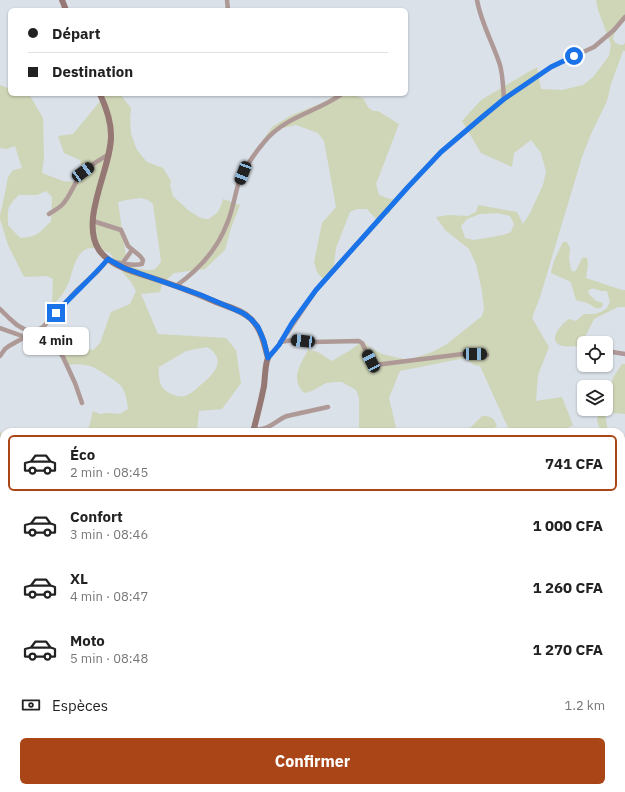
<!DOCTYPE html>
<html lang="fr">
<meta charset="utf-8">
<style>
body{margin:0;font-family:"IBM Plex Sans",sans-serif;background:#f6f6f6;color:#222;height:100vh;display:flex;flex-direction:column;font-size:15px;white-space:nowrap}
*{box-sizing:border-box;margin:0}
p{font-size:13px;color:#767676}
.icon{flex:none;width:22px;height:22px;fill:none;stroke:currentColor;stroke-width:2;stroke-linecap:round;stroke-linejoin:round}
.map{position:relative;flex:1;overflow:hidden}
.side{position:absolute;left:0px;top:428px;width:625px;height:364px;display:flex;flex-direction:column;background:#fff;border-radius:12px 12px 0 0;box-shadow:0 1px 3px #0004}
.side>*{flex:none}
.hud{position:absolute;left:8px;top:8px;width:400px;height:88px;border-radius:6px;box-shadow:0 1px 3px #0004;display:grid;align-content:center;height:88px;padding:0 20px;background:#fff}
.controls{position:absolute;left:577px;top:336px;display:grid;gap:8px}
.controls a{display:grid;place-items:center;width:36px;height:36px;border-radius:6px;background:#fff;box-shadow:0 1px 3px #0004;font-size:20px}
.end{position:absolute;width:18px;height:18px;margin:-9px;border:5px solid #1a73e8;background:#fff;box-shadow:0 0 0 2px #fff}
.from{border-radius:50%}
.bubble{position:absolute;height:28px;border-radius:6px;background:#fff;box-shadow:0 1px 3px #0004;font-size:13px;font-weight:700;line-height:28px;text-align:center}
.car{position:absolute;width:12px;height:24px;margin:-12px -6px;border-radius:5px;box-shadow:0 0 3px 1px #0007;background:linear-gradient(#222 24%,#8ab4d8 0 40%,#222 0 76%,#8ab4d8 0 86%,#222 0)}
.hud b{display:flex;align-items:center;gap:14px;height:38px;font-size:15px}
.hud b+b{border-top:1px solid #e0e0e0}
.hud i{width:10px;height:10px;background:#222}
ul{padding:7px 0 0;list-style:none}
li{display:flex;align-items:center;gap:12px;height:56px;margin:0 8px 6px;padding:0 12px;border:2px solid transparent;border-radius:6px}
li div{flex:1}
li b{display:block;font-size:15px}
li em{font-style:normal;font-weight:700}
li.on{border-color:#aa4518}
li>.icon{width:36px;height:36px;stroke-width:1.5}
.pay{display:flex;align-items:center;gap:10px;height:44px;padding:0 20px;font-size:15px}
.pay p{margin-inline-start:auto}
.action{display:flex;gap:8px;margin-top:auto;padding:8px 20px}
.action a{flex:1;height:46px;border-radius:6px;background:#aa4518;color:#fff;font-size:16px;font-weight:700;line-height:46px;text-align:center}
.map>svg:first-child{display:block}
.green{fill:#cfd5b7;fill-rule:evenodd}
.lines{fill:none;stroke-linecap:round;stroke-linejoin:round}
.street{stroke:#ae9997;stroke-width:4.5}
.secondary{stroke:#957773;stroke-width:6}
.route{stroke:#1a73e8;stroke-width:5}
</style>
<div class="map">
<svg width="625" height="792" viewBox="0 0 625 792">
<rect width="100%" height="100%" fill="#dae1e8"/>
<path class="green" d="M596 0H625V16L619 22 613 38C614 43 618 45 623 45L625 43V51H623L611 84 607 101 591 134 582 157 540 297 532 318 549 347 538 375 536 401 562 397 573 425 561 432H510L480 366 474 365 465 358 400 371 389 398 397 432H359V398L356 390 342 382H334L326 383 312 391 304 393C290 378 300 366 308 350L318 352 332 361 349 351 363 341 369 347 382 354 408 360 432 352 447 344 482 316 484 309 482 291 476 264 469 249 445 230 436 217 448 215 468 216 476 212 478 205 517 212 523 224 530 213 543 185 546 172 541 153 531 140 514 153 512 167 481 153 462 121 481 100 537 67 541 89 562 90 583 85 593 77 609 56 611 45 607 34 598 10ZM497 213 510 216 514 224 511 232 503 235 474 240 465 238 461 226 467 219 480 214Z
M0 85 8 88H10V94H29L43 118 44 157 42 173 63 181 75 182 83 172 80 160 64 153 58 136 73 134 106 94H120L131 108 130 119 131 134 137 150 147 162 163 168 171 181 170 185 173 196 188 210 199 217 205 219H209L218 212 222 203 223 199 240 205 231 228 225 250 205 269 174 273 162 284 160 292 141 294 158 334 226 338 236 350 241 383 222 409 199 411 197 432H84L89 427 93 411 100 414 107 413 120 414 128 409C127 401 126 394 122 387 118 382 97 368 90 366 82 364 75 364 68 365L58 345 54 338 70 339 84 348 93 350 100 343 111 312 130 304 136 291 131 282 123 273 121 265 114 260 110 253C105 251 98 248 92 248 76 248 73 271 69 282 65 291 60 299 52 305L53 279 47 276 24 277 8 245 0 219V215L4 198 8 177 13 170 22 168 15 146 7 149 0 148ZM46 191 52 197 51 221C39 233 38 237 20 238L8 225C8 209 6 207 19 195H37ZM141 198 148 200 153 204 161 261C159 264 158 267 155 269 149 272 132 268 127 264L118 202 126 200ZM207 347C230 361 211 377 197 388 194 391 189 395 185 396 177 398 164 392 161 385 159 380 158 372 159 367L186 351Z
M336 94H350L363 98 368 107 373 111H378L399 124 376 184 379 195 390 199H396L391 209 390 213 377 220 367 209H357L350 212 336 248 333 272 324 280 317 272 314 262 322 223 336 207 324 141 318 133 296 125 274 130 264 139 272 127 290 116 326 101Z
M563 242H567L570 248 569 259 571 270 574 272C578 269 580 261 583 257L587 258 588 264 586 278 622 290H625V307H618L594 319 582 343 579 346C574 346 568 347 563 346 561 346 558 344 557 343 550 336 563 323 569 319L576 321 584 314H594L601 312 607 308 610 302 607 291C605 291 603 291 601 291 596 290 593 286 588 291L589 294 596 301 603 303 602 307C595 311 593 305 587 303 583 301 580 302 576 300L571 283 569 281 551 273C553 261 558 252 563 242Z
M622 364H625V414L612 413 605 414 608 432H601L597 421 598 414 603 409H606V406L610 398V388L613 378Z
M482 416C491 416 494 418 497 426L488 432H466Z
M0 431 4 438V498L0 502Z
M621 533 625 536V577L621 573Z
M370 788H428L429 792H371Z"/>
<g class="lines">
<path class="street" d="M227 0 228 10
M477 0C481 23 493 43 500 65 503 76 503 87 504 99
M49 214C53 211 58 209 62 205 71 196 74 182 83 172 90 165 100 160 109 154
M93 221 121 230 128 246 140 256 143 260 142 264C133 266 124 264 115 262
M122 264 132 250
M176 286C197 271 216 251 226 226 232 213 234 199 238 185 243 170 254 154 265 141 286 116 317 112 342 94
M0 309 9 318 17 325 31 333
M43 327 63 357 75 383 82 403
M0 328 25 337
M280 342 293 340 313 342 359 341 362 343 372 364 375 365 463 354 487 355
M606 351 625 354
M0 356 5 349 9 346 43 327 76 291 98 271 108 259
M268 358 279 345 316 290 408 187 441 152 481 118 504 99 551 67 594 47 614 30 625 17
M254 428C256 429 258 430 261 429 270 429 278 419 287 416L328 407
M0 565 4 562
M621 665 625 664
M142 788 145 792
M298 788 309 792"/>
<path class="secondary" d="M62 0 66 10
M100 94C106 107 111 120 111 135 112 167 79 220 99 250 108 263 125 269 140 274 166 282 191 291 216 302 228 307 242 310 251 319 262 330 264 344 268 358 265 364 265 378 264 386 261 401 257 417 253 432
M257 788V792
M42 792 48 788"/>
</g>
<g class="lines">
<path class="route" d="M56 313C73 294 92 278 108 259L124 268 201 295 243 313 251 319 258 327 264 341 268 358 279 345 292 323 316 290 408 187 441 152 481 118 504 99 551 67 574 56"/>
</g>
</svg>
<div class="controls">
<a><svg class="icon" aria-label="locate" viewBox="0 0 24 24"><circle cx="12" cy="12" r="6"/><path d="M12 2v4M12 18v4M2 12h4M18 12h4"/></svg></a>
<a><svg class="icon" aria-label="layers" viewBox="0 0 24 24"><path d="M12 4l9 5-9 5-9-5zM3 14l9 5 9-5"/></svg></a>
</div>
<i class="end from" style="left:574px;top:56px"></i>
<i class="end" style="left:56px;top:313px"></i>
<div class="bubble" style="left:23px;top:327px;width:66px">4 min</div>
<i class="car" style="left:83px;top:172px;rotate:54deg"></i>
<i class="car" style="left:243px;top:173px;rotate:201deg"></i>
<i class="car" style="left:303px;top:341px;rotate:276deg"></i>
<i class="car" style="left:475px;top:354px;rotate:91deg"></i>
<i class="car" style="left:371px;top:361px;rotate:333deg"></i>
<div class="hud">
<b><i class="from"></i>Départ</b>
<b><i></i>Destination</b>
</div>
<section class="side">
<ul>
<li class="on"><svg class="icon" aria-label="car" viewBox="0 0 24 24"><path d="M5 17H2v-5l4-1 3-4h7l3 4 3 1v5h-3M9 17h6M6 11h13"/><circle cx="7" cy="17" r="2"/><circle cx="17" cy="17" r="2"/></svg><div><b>Éco</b><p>2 min · 08:45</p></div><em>741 CFA</em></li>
<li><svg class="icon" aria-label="car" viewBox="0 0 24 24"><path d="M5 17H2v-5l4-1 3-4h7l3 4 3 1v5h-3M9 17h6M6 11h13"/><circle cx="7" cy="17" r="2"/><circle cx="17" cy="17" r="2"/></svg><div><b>Confort</b><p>3 min · 08:46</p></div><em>1 000 CFA</em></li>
<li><svg class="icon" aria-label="car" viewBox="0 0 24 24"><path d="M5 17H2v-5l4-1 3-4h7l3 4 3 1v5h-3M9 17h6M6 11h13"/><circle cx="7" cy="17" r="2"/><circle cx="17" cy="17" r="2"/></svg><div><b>XL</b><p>4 min · 08:47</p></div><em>1 260 CFA</em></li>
<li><svg class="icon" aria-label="car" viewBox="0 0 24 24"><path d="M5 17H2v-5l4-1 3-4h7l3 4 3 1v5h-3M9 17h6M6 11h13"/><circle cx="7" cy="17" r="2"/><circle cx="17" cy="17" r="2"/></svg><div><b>Moto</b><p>5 min · 08:48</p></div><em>1 270 CFA</em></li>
</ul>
<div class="pay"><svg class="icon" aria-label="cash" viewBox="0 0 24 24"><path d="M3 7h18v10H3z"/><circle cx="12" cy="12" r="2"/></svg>Espèces<p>1.2 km</p></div>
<div class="action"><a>Confirmer</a></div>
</section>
</div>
